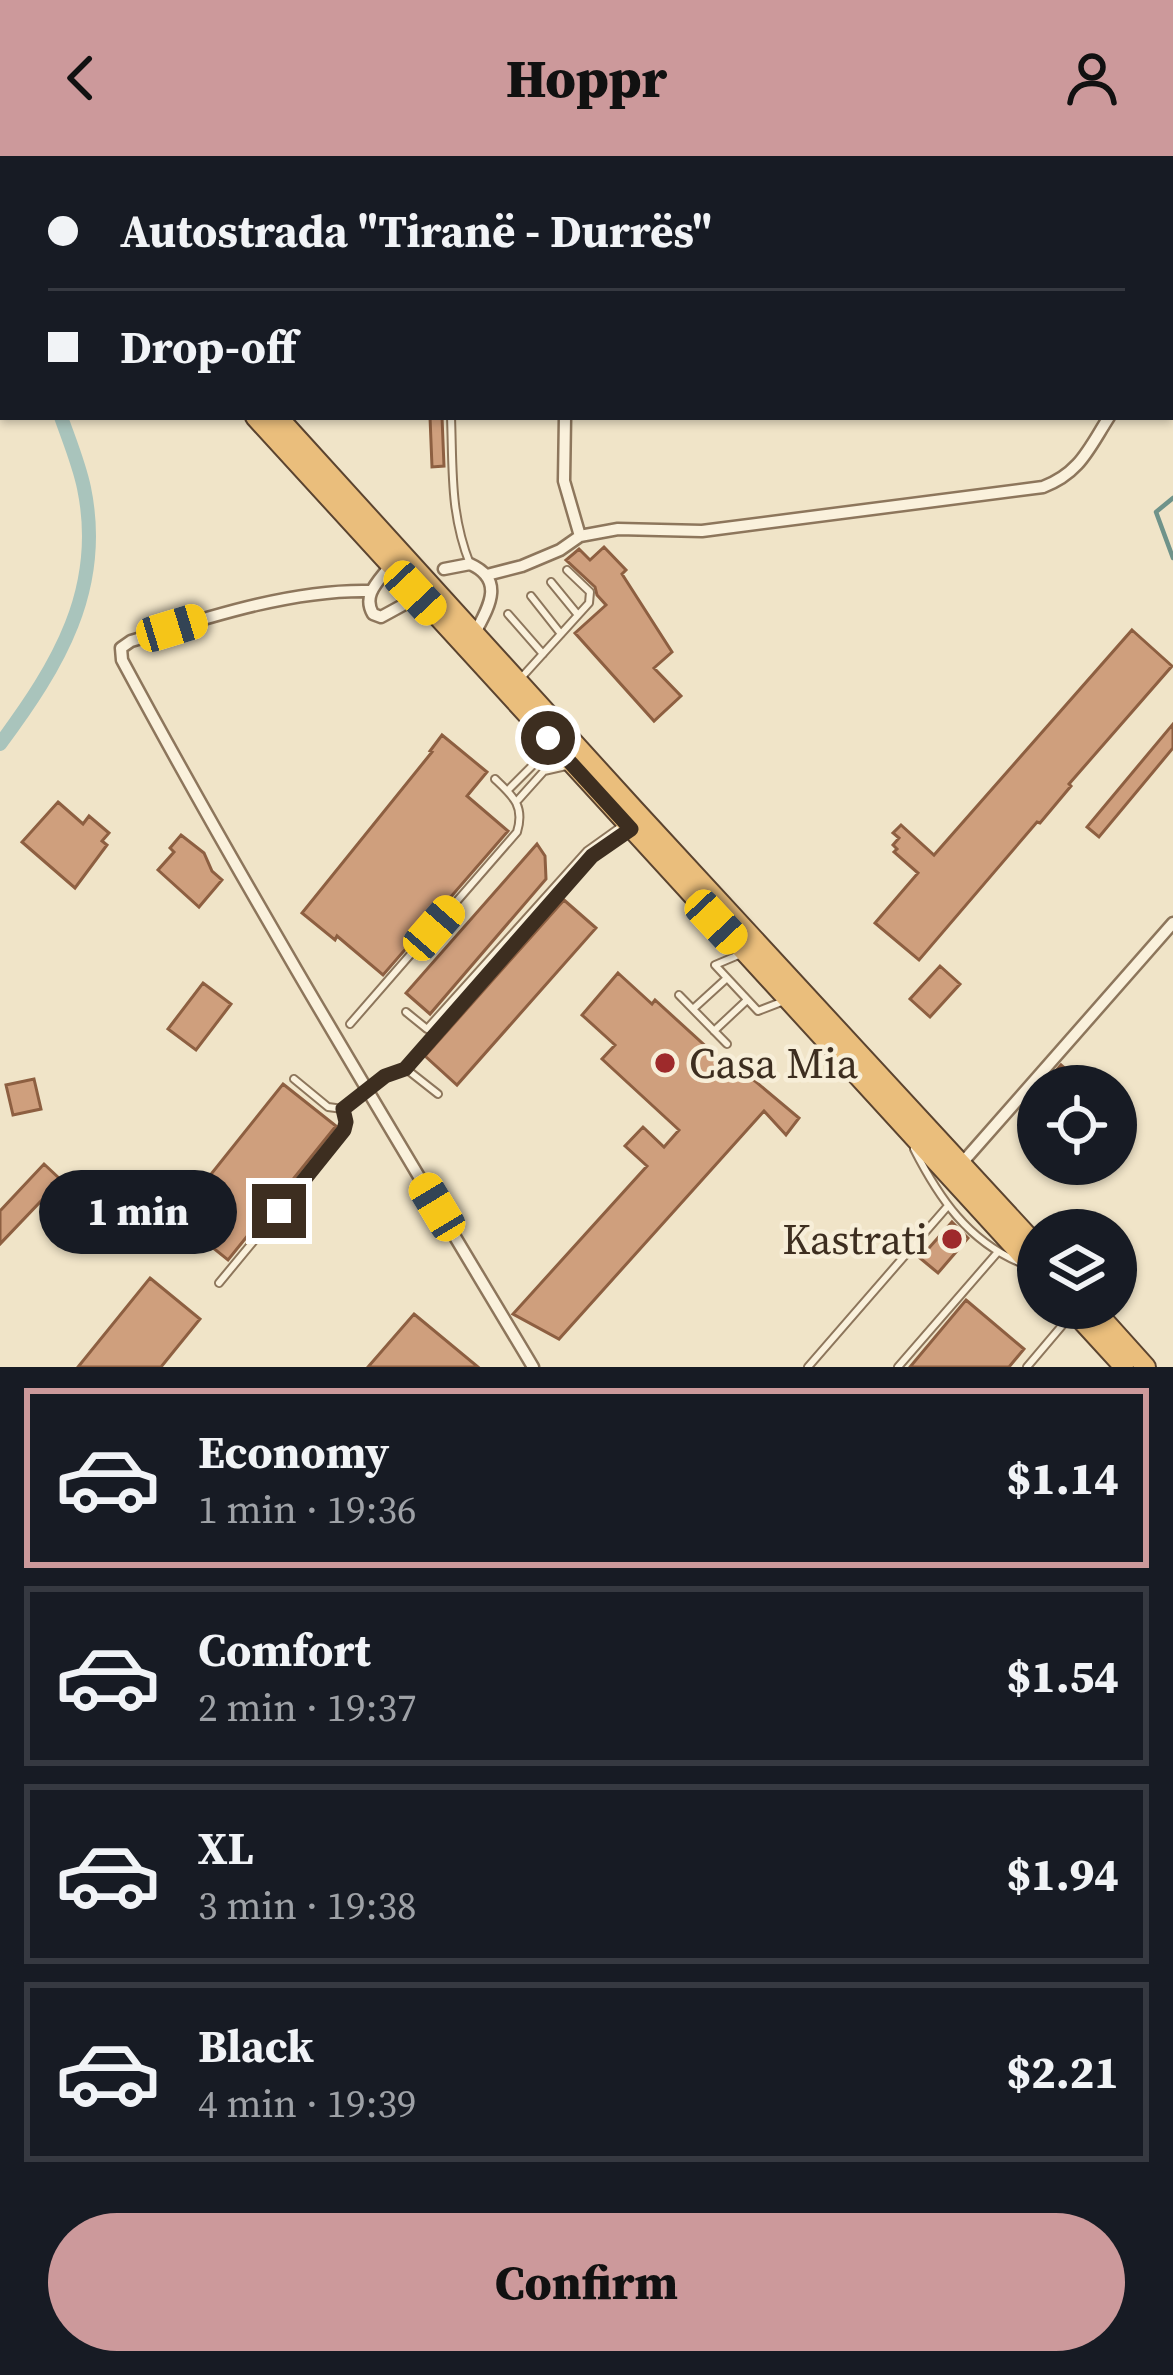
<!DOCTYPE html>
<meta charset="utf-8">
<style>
body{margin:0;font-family:"Source Serif 4",serif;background:#242831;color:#f1f3f6;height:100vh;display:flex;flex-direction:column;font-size:45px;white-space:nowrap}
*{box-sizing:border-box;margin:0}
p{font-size:39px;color:#9ea1a6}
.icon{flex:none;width:66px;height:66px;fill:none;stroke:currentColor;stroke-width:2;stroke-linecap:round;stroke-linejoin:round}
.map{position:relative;height:1211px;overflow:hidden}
.side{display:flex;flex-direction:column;background:#171b24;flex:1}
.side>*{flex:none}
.guide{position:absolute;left:0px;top:0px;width:1173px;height:264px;box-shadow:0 3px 9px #0004;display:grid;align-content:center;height:264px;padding:0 48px;background:#171b24}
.fabs{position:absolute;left:1017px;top:909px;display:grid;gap:24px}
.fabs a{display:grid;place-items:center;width:120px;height:120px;border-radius:50%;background:#171b24;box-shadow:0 3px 9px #0004;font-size:60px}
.end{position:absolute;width:54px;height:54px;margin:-27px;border:15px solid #3d2e20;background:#fff;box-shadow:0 0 0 6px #fff}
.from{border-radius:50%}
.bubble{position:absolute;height:84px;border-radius:42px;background:#171b24;box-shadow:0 3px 9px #0004;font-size:39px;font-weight:800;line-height:84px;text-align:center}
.car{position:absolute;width:36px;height:72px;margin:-36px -18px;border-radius:15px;box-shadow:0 0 9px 3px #0007;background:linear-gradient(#f5c518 24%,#345 0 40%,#f5c518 0 76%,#345 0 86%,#f5c518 0)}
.guide b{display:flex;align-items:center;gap:42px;height:114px;font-size:45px}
.guide b+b{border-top:3px solid #363941}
.guide i{width:30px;height:30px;background:#f1f3f6}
ul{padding:21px 0 0;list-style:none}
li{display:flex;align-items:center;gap:36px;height:180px;margin:0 24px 18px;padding:0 24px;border:6px solid #363941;border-radius:0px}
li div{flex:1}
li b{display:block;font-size:45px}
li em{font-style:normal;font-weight:800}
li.on{border-color:#cc999b}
li>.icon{width:108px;height:108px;stroke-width:1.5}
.action{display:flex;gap:24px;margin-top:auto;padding:24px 48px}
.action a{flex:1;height:138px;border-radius:72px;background:#cc999b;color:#111;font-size:48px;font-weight:800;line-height:138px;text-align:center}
header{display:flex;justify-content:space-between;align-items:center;height:156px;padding:0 48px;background:#cc999b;color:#111;font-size:54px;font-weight:800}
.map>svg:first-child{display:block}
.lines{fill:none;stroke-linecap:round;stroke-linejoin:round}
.stream{stroke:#6f938a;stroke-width:4.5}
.canal{stroke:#a9c4bc;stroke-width:14}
.building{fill:#cf9f7d;stroke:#8d5f41;stroke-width:3}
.service-casing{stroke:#8d765c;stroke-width:10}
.minor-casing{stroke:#8d765c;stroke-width:15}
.trunk-casing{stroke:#5b4430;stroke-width:22}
.service{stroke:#faf1dc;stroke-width:6}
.minor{stroke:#faf1dc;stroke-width:10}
.trunk{stroke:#eabe7c;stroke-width:18}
.route{stroke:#3d2e20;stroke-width:15}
.poi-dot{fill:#9e2a2b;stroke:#f7eed8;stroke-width:4.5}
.labels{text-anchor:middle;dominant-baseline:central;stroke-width:9;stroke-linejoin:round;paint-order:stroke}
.poi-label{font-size:42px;fill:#3d2e20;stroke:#f7eed8;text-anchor:start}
</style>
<header><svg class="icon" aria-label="back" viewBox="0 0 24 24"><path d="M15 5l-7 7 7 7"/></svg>Hoppr<svg class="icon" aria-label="person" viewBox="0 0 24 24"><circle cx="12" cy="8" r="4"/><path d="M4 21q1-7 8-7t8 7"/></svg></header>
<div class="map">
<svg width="1173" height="1211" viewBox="0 0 1173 1211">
<rect width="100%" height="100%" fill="#f0e4c8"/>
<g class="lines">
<path class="stream" d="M1173 342 1156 356 1173 402"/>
<path class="canal" d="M0 158 3 163
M0 588C58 510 105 433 84 332 79 308 69 284 61 261"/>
</g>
<path class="building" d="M430 261H442L444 310 432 311Z
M604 391 626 414 622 418 672 496 654 512 681 540 654 565 575 477 606 449 597 439 595 431 566 404 579 393 590 404Z
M1132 474 1172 510 1069 628 1071 630 1040 667 1037 666 919 804 875 767 918 717 894 696 897 693 893 689 899 682 893 677 901 669 934 699Z
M1173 568V592L1099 681 1087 671Z
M442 579 487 616 467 640 508 675 383 819 337 780 335 784 302 757 432 596 430 595Z
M58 646 83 668 89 660 109 677 102 685 107 689 75 732 22 686Z
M181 679 204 697 212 715 222 724 199 751 158 714 174 696 170 692Z
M537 688 545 700 546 723 430 858 406 837Z
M564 744 596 772 457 929 425 900Z
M940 810 960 828 930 861 910 843Z
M618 817 652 848 655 844 733 915 737 910 799 962 786 979 764 955 559 1183 513 1158 647 1010 625 990 643 971 664 991 679 974 602 903 615 889 582 859Z
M203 827 231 848 196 894 168 873Z
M1061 909 1085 930H1043Z
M34 923 41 953 13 959 6 929Z
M283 928 336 970 228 1104 176 1062Z
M44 1008 61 1024 0 1088V1055Z
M952 1066 968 1082 938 1117 920 1102Z
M150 1122 200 1163 161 1211H78Z
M966 1144 1024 1193 1009 1211H910Z
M414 1158 478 1211H368Z"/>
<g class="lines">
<defs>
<path id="service" d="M124 0V3
M451 261C453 314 450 358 470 408
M551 426 578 459
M531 440 561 478
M508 458 543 498
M521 522 589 447 590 436 567 414
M508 634 538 604 546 584
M518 644 544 615 566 610
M741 798 715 809 758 855 784 845
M679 839 727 888
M693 853 727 822
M406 856 427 873 587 695 622 670
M350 868 517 676C525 650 513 640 495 623
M714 875 746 845
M294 923 328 951 343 953 385 920 405 912
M438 938 405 912 592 701 628 675
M914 993C939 1042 968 1085 1021 1107
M219 1127 338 983 346 966 343 953
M808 1211 947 1051
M898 1211 997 1097
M1027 1211 1071 1159"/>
<path id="minor" d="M836 0 839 3
M568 3V0
M1170 168 1173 163
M565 261 564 325 580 380
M390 410C378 426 362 439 373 458L381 461 403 449
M444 413 470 408C506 424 488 452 475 477
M487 419 522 410 560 394 580 380 618 373 702 375 1043 331C1080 317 1089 292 1109 261
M370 435C292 433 205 462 131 485L121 492 122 504C251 744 393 977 533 1211
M962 1007 1173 767"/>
<path id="trunk" d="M15 0 18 3
M37 0 40 3
M255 261 1038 1117
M278 261 635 654 1038 1091
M1070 1152 1124 1211
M1093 1152 1146 1211"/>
</defs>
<use href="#service" class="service-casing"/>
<use href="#minor" class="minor-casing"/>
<use href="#trunk" class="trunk-casing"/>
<use href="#service" class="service"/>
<use href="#minor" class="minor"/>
<use href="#trunk" class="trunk"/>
</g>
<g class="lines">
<path class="route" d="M279 1055 344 974 346 966 343 953 385 920 405 913 592 700 631 673 548 582"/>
</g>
<g class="poi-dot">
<circle cx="665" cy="907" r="12"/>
<circle cx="952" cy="1083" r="12"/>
</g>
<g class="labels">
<g class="poi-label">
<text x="689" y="907">Casa Mia</text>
<text x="928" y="1083" text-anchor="end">Kastrati</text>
</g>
</g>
</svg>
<div class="fabs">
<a><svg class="icon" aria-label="locate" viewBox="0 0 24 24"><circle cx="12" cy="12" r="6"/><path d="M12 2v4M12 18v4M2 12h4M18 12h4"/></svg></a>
<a><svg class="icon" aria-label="layers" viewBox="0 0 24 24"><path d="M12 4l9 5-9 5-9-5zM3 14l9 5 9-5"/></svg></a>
</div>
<i class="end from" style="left:548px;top:582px"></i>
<i class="end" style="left:279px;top:1055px"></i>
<div class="bubble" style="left:39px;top:1014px;width:198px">1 min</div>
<i class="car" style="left:415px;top:437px;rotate:137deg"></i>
<i class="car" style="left:172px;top:472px;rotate:73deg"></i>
<i class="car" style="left:716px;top:766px;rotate:137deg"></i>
<i class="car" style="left:434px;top:772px;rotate:41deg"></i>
<i class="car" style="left:437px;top:1051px;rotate:329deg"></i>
<div class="guide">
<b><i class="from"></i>Autostrada &quot;Tiranë - Durrës&quot;</b>
<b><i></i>Drop-off</b>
</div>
</div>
<section class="side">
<ul>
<li class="on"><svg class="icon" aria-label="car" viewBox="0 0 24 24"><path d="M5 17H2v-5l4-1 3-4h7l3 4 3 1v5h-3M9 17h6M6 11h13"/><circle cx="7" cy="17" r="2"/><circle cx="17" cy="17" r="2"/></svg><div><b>Economy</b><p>1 min · 19:36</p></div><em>$1.14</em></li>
<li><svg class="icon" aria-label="car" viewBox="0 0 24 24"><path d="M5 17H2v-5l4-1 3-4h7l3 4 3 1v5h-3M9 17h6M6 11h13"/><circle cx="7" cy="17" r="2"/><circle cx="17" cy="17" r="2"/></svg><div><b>Comfort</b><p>2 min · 19:37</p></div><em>$1.54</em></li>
<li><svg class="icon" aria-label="car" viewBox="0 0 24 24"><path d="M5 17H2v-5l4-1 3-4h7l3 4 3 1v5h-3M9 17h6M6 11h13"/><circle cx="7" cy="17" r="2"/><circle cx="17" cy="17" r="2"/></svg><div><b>XL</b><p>3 min · 19:38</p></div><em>$1.94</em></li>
<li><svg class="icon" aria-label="car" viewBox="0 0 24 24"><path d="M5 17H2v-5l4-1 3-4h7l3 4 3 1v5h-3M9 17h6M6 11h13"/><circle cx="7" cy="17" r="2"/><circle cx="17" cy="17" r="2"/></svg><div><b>Black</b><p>4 min · 19:39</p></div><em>$2.21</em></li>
</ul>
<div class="action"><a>Confirm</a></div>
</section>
